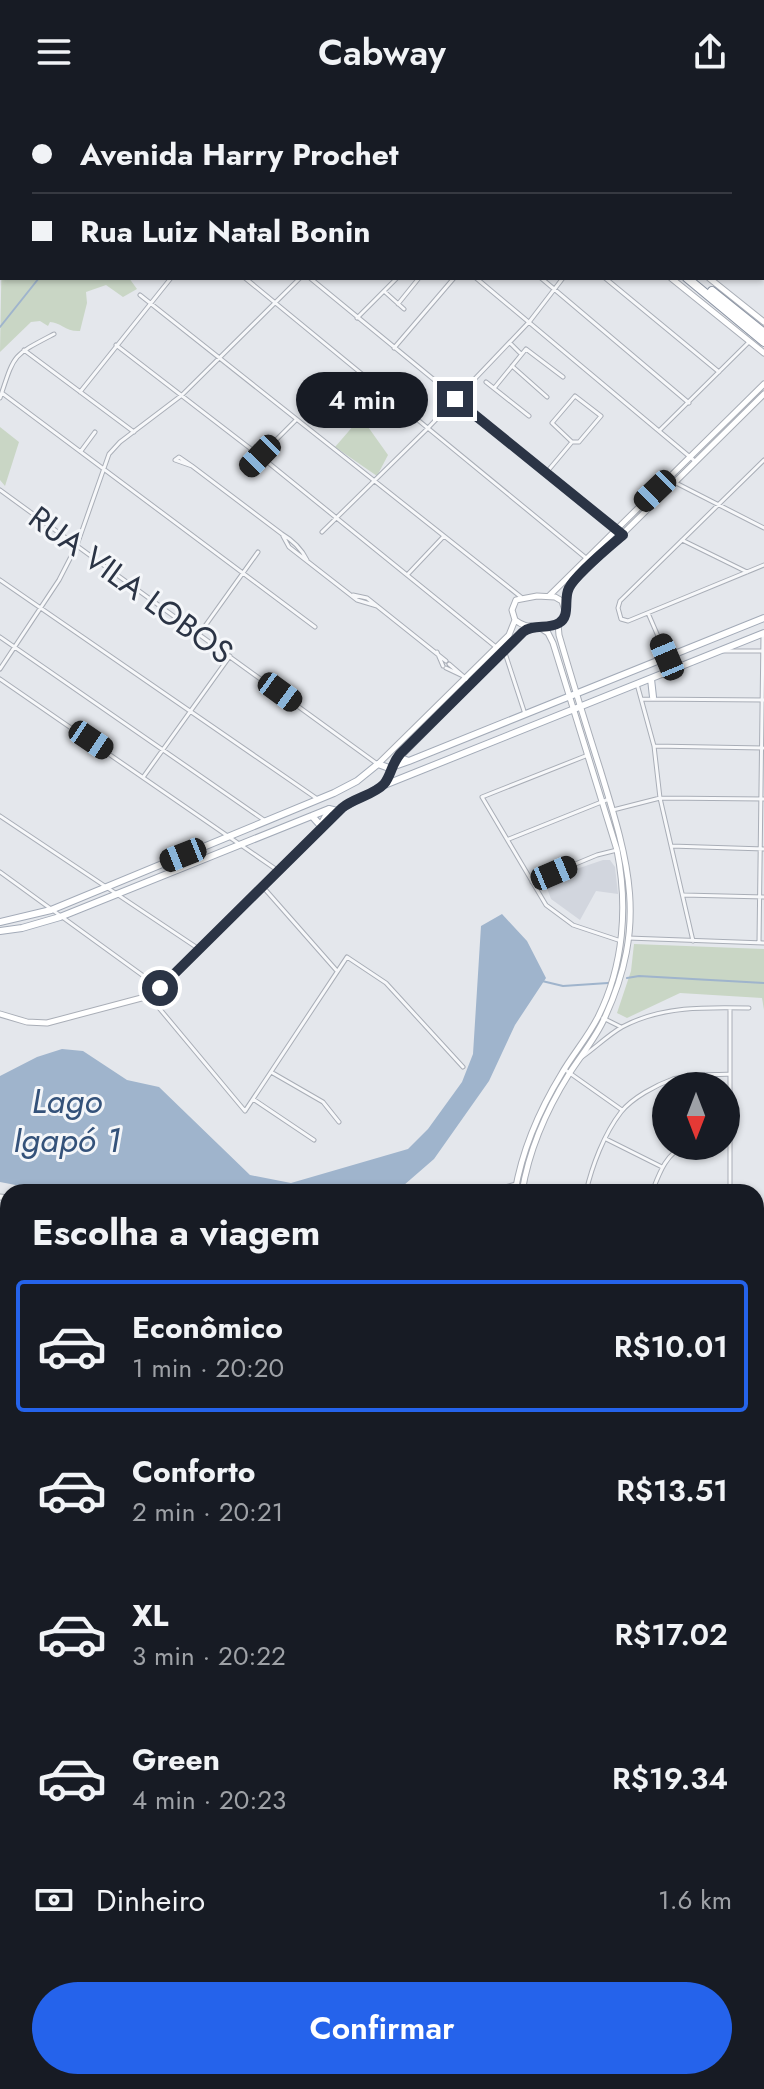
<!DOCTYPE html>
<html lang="pt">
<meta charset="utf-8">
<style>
body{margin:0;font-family:Jost,sans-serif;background:#242831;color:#f1f3f6;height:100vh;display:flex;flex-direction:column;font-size:30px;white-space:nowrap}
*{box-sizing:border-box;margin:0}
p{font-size:26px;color:#9ea1a6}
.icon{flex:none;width:44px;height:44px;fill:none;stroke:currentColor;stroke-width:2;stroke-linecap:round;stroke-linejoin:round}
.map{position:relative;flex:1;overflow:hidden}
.panel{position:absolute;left:0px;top:1080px;width:764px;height:906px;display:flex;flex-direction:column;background:#171b24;border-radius:24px 24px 0 0;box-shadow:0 2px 6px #0004}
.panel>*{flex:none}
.top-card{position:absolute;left:0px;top:0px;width:764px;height:176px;box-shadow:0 2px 6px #0004;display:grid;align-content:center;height:176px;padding:0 32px;background:#171b24}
.needle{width:52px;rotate:180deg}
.buttons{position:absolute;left:652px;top:968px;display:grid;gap:16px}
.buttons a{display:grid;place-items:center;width:88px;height:88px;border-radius:50%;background:#171b24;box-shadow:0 2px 6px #0004;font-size:40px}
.end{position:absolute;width:36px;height:36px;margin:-18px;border:10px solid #2b3445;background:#fff;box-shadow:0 0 0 4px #fff}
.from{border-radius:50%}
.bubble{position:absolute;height:56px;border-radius:28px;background:#171b24;box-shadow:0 2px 6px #0004;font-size:26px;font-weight:600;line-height:56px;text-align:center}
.car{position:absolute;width:24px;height:48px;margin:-24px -12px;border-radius:10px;box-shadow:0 0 6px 2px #0007;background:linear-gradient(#222 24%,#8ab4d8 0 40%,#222 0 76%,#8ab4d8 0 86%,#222 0)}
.top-card b{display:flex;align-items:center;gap:28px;height:76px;font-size:30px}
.top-card b+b{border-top:2px solid #363941}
.top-card i{width:20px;height:20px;background:#f1f3f6}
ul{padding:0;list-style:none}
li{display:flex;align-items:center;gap:24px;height:132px;margin:0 16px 12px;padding:0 16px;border:4px solid transparent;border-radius:8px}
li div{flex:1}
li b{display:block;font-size:30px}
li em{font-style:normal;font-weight:600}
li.selected{border-color:#2563eb}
li>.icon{width:72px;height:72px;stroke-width:1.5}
h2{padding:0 32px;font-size:36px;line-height:96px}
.pay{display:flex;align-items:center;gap:20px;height:88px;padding:0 32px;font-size:30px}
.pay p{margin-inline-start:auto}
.button{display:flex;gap:16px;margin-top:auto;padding:16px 32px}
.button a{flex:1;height:92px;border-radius:48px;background:#2563eb;color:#fff;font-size:32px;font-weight:600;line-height:92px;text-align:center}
header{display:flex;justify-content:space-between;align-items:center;height:104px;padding:0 32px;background:#171b24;font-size:36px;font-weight:600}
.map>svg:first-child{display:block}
.built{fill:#d2d6de}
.green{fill:#c9d6c5}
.water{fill:#9fb4cc}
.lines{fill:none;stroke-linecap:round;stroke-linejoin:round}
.stream{stroke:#9fb4cc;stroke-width:2}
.street-casing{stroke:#a9aeb7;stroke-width:5}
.secondary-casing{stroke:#a9aeb7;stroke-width:7}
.primary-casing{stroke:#a3abb8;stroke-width:8}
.highway-casing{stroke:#8b94a3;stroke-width:10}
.street{stroke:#f7f8fa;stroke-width:3}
.secondary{stroke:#fff;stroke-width:5}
.primary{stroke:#fff;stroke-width:6}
.highway{stroke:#fff;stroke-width:8}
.route{stroke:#2b3445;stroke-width:10}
.labels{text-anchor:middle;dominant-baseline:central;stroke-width:6;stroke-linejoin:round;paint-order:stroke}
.street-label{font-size:32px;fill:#2b3445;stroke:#f4f6f9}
.water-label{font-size:34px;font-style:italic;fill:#34527a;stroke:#f4f6f9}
</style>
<header><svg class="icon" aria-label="menu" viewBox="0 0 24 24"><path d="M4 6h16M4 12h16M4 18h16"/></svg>Cabway<svg class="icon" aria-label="share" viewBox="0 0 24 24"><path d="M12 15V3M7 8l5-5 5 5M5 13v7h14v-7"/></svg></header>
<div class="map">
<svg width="764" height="1985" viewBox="0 0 764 1985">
<rect width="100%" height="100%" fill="#e4e7ec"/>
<path class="built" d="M603 756H610L615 763 618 790 596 787 580 816 551 795 544 776Z
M8 1531V1599L0 1583V1535Z"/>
<path class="green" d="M653 0H764L762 97V2Z
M2 136V174H129L137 185 123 193 106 181 86 188 87 199 80 227C66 228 60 218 50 218L48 222 40 217 31 218 0 248Z
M361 313 388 351 377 372 335 343Z
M0 323 19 338 5 382 0 376Z
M634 840 764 845V906L762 894 680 889 627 914 617 909 631 867Z
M756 1560H764V1670H756Z"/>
<path class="water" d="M502 810 527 837 546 874 515 921 489 977 434 1055 396 1088H142L139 1080 133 1088H76L63 1083 31 1084 0 1078V972L37 953 62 945 83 947 127 976 159 983 250 1071 291 1079 408 1045 428 1025 462 978 473 950 481 822Z
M756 1450 764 1457V1560H756Z"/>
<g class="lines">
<path class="stream" d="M0 223 39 174
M627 874 639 872 764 879
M542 877 563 882 608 879"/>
<defs>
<path id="street" d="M77 0 78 2
M86 2 91 0
M0 38 2 40
M0 61 2 59
M245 174 586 454
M310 174 622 430
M476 174 696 358
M541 174 689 299
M605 174 719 268
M385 188 404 205
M140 191 521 493
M398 200 419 174
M357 214 397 174
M510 239 521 250
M116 241 260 352 496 543
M394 244 454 174
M24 246 134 328
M512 262 547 293
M486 278 529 312
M495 283 526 245 563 273
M80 288 171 174
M2 289 315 523
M0 294C15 249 12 252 54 230
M660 326 748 239
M81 347 95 328
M764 356 620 497 618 504 621 515 628 517 764 461
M192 362 175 356 179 353 192 362 282 430C294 437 301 444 307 456
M245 367 296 316
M546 369 572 338H579L601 312 575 292 552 319 572 338
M676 379 764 424
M0 386 376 659
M322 428 427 325 530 217 563 174
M283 432 289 443 357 496 377 502
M682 436 747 468
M408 470 444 432
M0 476 316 694
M353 491 367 494 446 557
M648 509 667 553
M200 529 258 448
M0 533 264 716
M724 547H764
M437 548 443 562
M505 549 525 610
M449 560 471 579
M446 564 465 573
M0 565 59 476 77 441 109 350 120 338 182 291 300 174
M0 575 277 766
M637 580 654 642 660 694 693 837
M642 595 764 596
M654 642 763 644
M588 651 482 693 546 801 573 821 621 837
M144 672 230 552
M613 706 660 694 764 695
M0 712 199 845
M509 735 609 695
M671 742 764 745
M0 768 160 884
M532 778 597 751 617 746
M263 783 337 867
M684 791 764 793
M628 834 764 839
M759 839 763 531
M149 892 245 1007 347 853 386 879 463 963
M730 904V1088
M603 914 621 923
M582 953C595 944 608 931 622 923 661 902 706 903 749 904
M564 965 622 1006
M271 968 323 998 339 1018
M253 995 314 1036
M606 1035 662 1063
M487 1088 516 1080
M586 1088C592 1062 604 1030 621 1008 632 994 656 981 673 975 690 970 711 971 729 970
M652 1088C659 1070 666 1049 685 1042
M756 1172H764
M0 1194 8 1192
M0 1232 8 1229
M756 1241H764
M0 1247 8 1261
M0 1286 8 1279
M756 1310H764
M0 1337 8 1331
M0 1383 8 1377
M0 1438 8 1433
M0 1484 8 1499
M0 1528 8 1524
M0 1641 5 1643 8 1648
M8 1652 6 1745 8 1803
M0 1745H8
M756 1747H764
M0 1805H8
M756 1816H764
M8 1817V1985
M756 1857 764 1862
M0 1933H8
M756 1937 764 1940
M376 1978V1985
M525 1978V1985
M724 1978 742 1985
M630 1985 632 1978
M709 1985 712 1978"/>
<path id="secondary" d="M463 0 465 2
M501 0 503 2
M671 174 764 249
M709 174 764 218
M537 492 555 493 562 497 566 510C558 527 529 527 515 516L512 506 516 496Z
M549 492 764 280
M566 505 570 482 764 290
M378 660 509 531 515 516
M390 663 530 522
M320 722 329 705
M0 910 27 918 47 919 149 892 160 884 341 705
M515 1088C522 1046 540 1005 562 969 573 950 588 933 598 913 624 861 628 802 617 746L553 539 548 529 539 523
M522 1088C529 1046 547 1005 569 970 581 951 596 934 605 913 648 819 629 759 600 665 586 621 572 576 559 531L558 520
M0 1093 8 1094
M0 1149 8 1146
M756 1377H764
M0 1592 8 1608
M0 1608 8 1624
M756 1674 764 1675
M756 1681H764
M0 1686H8
M70 1978V1985
M79 1978V1985
M153 1978V1985
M227 1978V1985
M302 1978V1985
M451 1978 452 1985
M476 1978 482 1985
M488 1978 494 1985"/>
<path id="primary" d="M651 575 653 593
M400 650 403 655 409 657
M312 712 321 722
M0 818 51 806 334 689 357 677 378 660 389 664 409 657 764 514
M0 827 22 824 60 813 329 705 337 707 382 682 764 529"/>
<path id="highway" d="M477 0 479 2
M485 0 487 2
M687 174 764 238
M712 187 764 229"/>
</defs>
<use href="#street" class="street-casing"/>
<use href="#secondary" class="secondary-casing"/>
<use href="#primary" class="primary-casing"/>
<use href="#highway" class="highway-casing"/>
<use href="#street" class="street"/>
<use href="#secondary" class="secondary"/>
<use href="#primary" class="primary"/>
<use href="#highway" class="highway"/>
</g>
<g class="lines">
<path class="route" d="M160 884 342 704C354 694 374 691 384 680 391 672 391 661 400 650L523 528C534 519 547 526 559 519 571 512 563 495 569 484 575 471 610 442 623 431L455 295"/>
</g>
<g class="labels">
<g class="street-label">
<text transform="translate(131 481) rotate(36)">RUA VILA LOBOS</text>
</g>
<g class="water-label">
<text x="67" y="997">Lago<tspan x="67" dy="39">Igapó 1</tspan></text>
</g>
</g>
</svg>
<div class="buttons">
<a><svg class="needle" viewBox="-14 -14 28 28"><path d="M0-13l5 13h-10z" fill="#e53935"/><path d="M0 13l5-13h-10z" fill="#9ea1a6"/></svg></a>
</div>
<i class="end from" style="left:160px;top:884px"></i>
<i class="end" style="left:455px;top:295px"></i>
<div class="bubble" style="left:296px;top:268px;width:132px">4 min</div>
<i class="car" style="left:260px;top:352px;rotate:224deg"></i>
<i class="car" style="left:655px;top:387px;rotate:226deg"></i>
<i class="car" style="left:667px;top:553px;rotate:337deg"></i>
<i class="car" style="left:280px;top:588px;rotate:126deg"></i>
<i class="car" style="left:91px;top:636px;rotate:124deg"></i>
<i class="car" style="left:183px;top:751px;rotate:248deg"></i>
<i class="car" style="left:554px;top:769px;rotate:67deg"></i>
<div class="top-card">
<b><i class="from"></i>Avenida Harry Prochet</b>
<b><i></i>Rua Luiz Natal Bonin</b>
</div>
<section class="panel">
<h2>Escolha a viagem</h2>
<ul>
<li class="selected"><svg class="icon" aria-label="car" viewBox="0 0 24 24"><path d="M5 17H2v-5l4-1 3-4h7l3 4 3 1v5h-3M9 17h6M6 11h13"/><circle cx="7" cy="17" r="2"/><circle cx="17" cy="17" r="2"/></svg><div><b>Econômico</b><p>1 min · 20:20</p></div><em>R$10.01</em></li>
<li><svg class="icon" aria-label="car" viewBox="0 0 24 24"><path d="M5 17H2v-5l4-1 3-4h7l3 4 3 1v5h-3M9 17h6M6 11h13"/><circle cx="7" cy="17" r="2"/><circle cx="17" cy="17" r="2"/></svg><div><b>Conforto</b><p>2 min · 20:21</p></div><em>R$13.51</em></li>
<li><svg class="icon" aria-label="car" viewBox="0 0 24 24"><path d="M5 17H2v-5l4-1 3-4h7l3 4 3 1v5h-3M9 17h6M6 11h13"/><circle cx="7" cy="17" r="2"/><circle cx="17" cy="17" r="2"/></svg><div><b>XL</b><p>3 min · 20:22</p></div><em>R$17.02</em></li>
<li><svg class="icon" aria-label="car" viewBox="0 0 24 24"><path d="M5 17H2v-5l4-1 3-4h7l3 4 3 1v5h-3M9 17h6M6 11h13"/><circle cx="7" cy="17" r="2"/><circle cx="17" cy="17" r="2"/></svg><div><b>Green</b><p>4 min · 20:23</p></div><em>R$19.34</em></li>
</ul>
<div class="pay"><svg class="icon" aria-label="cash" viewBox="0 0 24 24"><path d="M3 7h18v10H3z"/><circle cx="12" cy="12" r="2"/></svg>Dinheiro<p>1.6 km</p></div>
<div class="button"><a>Confirmar</a></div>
</section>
</div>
